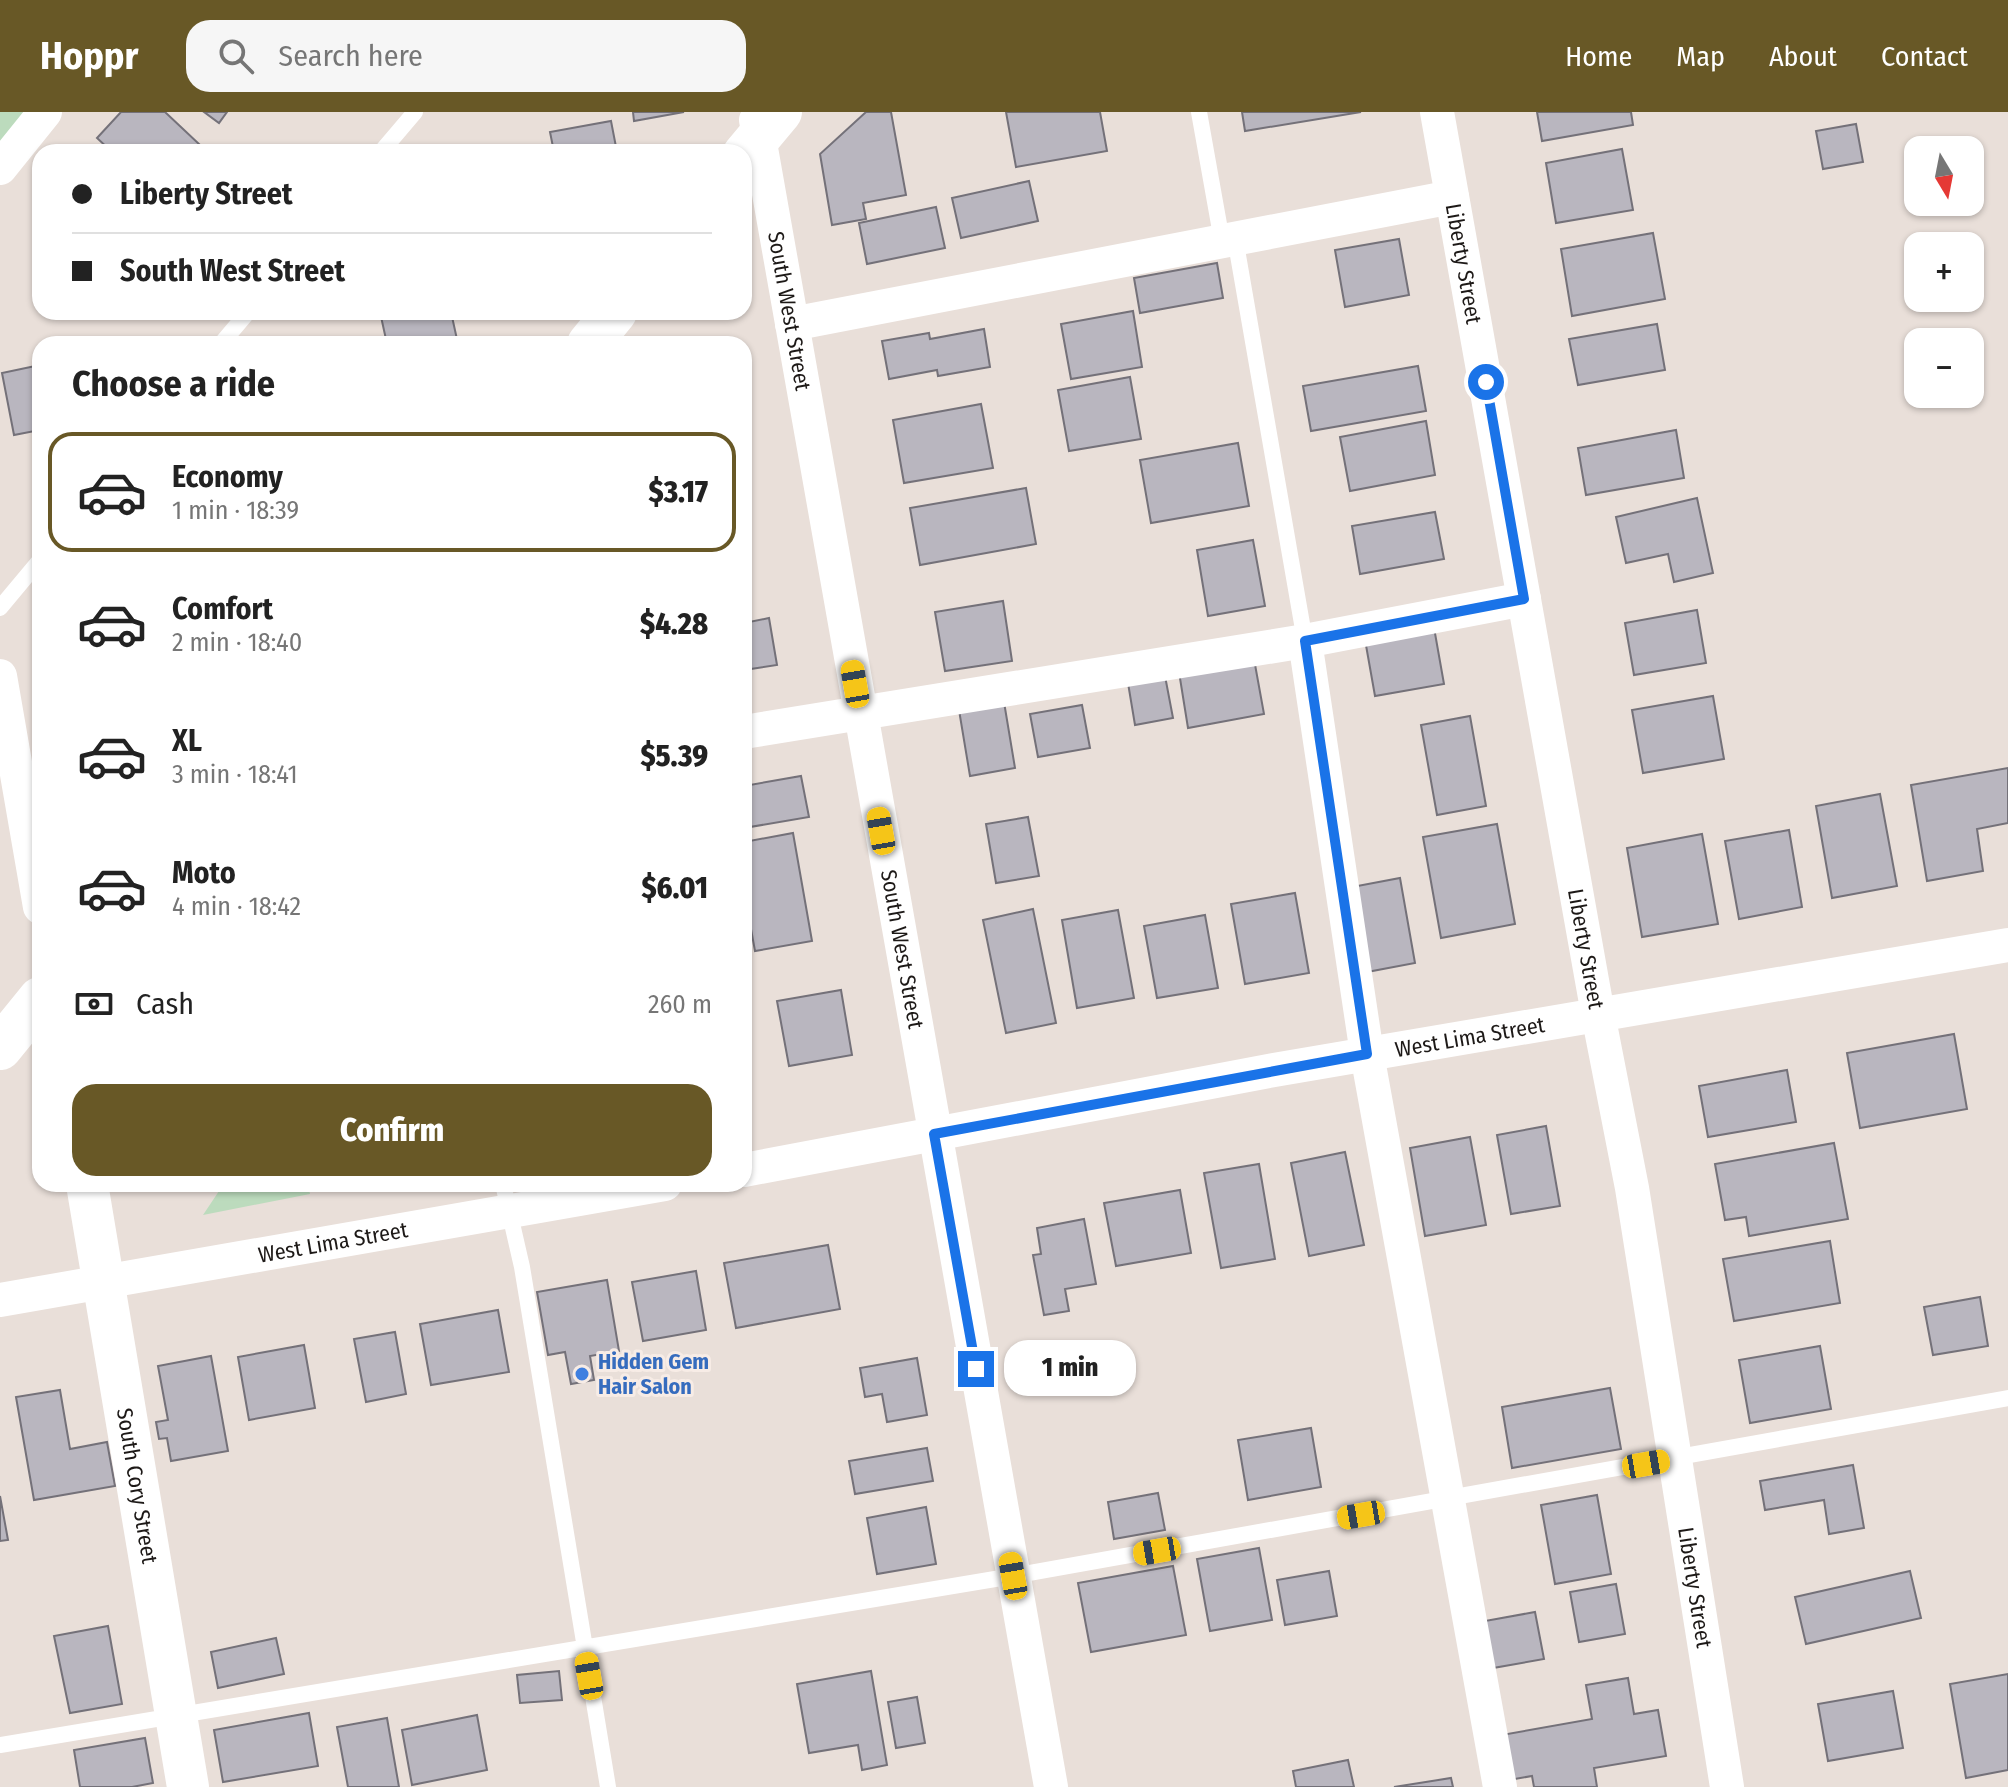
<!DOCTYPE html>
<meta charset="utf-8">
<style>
body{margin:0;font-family:"Fira Sans Condensed",sans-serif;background:#f6f6f6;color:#222;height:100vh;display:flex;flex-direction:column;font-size:30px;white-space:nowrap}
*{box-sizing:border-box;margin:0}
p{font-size:26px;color:#767676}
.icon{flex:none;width:44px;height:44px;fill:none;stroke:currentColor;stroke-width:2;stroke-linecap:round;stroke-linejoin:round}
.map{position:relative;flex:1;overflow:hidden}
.panel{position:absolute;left:32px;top:224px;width:720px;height:856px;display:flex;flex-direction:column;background:#fff;border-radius:24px;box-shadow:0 2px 6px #0004}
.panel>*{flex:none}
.guide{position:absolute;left:32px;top:32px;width:720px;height:176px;border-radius:24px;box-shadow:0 2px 6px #0004;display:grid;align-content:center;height:176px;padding:0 40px;background:#fff}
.needle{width:52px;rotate:170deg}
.fabs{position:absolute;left:1904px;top:24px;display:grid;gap:16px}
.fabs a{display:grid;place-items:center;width:80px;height:80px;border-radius:16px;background:#fff;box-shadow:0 2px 6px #0004;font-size:40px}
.end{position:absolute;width:36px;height:36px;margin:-18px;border:10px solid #1a73e8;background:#fff;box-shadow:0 0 0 4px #fff}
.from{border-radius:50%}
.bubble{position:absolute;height:56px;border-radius:24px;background:#fff;box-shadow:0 2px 6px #0004;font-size:26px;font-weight:800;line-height:56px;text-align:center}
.car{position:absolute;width:24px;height:48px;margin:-24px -12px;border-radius:10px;box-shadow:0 0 6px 2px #0007;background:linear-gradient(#f5c518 24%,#345 0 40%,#f5c518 0 76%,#345 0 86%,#f5c518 0)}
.guide b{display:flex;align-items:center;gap:28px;height:76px;font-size:30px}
.guide b+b{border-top:2px solid #e0e0e0}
.guide i{width:20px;height:20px;background:#222}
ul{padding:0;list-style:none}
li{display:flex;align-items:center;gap:24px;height:120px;margin:0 16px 12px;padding:0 24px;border:4px solid transparent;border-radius:24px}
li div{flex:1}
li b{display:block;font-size:30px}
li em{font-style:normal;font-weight:800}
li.current{border-color:#685826}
li>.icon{width:72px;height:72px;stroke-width:1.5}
h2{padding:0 40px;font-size:36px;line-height:96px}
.pay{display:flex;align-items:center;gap:20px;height:88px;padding:0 40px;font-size:30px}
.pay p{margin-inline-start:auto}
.cta{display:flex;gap:16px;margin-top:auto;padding:16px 40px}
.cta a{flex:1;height:92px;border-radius:24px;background:#685826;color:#fff;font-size:32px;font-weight:800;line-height:92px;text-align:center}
header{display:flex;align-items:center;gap:48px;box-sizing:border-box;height:112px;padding:0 40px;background:#685826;color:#fff}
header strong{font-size:38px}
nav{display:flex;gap:44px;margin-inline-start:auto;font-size:28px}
.search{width:560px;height:72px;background:#f6f6f6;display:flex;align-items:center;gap:20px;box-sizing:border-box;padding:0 28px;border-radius:24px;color:#767676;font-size:30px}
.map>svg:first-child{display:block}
.green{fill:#bcdbbd}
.building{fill:#b9b6bf;stroke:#747179;stroke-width:2}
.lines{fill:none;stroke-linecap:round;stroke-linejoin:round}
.service{stroke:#fff;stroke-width:16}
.minor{stroke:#fff;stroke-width:34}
.tertiary{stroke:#fff;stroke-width:42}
.secondary{stroke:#fff;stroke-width:44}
.route{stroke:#1a73e8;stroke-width:10}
.shop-dot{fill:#3f7fe0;stroke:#f7ece6;stroke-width:3}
.labels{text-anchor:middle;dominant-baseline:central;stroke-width:6;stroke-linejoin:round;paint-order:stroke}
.street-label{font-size:22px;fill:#1d1917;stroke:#f7ece6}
.shop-label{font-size:22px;font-weight:bold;fill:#366cbe;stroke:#f7ece6;text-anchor:start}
</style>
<header>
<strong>Hoppr</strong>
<div class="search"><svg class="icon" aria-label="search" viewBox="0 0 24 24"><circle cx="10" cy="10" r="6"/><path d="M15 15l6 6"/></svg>Search here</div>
<nav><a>Home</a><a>Map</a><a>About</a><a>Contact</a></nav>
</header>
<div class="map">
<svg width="2008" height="1675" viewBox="0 0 2008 1675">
<rect width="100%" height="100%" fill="#e9dfd9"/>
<path class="green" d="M0 0H45L0 56Z
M219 1072H308L310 1082 203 1103 219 1079Z"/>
<path class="building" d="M121 0H165L199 32 191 40H112L97 26Z
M204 0H227L219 11Z
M633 0H684L634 9Z
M866 0H891L906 83 863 91 866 107 832 113 820 42Z
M1006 0H1100L1107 39 1016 55Z
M1242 0H1361L1245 19Z
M1537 0H1631L1633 13 1542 29Z
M611 9 617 40H554L550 20Z
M1856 12 1863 50 1823 57 1816 19Z
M1622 37 1633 98 1556 111 1546 51Z
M1029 69 1038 109 961 126 952 86Z
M936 95 945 136 867 152 859 111Z
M1653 121 1665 187 1572 204 1561 137Z
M1399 127 1409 183 1345 195 1335 138Z
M1217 151 1223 186 1140 201 1134 166Z
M1133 199 1142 255 1071 267 1061 212Z
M380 200H451L458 232H387Z
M1657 212 1665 258 1578 273 1569 227Z
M984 217 990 255 938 264 937 258 889 267 882 229 929 221 930 227Z
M40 253V318L14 323 2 261Z
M1418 254 1426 299 1311 319 1303 274Z
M1130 265 1141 327 1069 339 1058 278Z
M981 292 993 356 904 371 893 308Z
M1426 309 1435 363 1350 379 1340 325Z
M1676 318 1684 366 1586 383 1578 336Z
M1238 331 1249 394 1151 411 1140 348Z
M1026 376 1036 432 920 453 910 396Z
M1697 386 1713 461 1674 470 1668 442 1626 451 1616 405Z
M1435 400 1444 447 1360 462 1352 414Z
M1253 428 1265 494 1208 504 1197 438Z
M1003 489 1012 549 945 559 935 500Z
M1697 498 1706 551 1634 563 1625 511Z
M769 506 777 553 744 558V511Z
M1433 510 1444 572 1375 584 1364 522Z
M1254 547 1264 602 1188 616 1179 560Z
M1165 564 1173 606 1135 613 1128 571Z
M1003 584 1015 656 970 664 958 592Z
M1713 584 1724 647 1643 661 1632 598Z
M1082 593 1090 636 1038 645 1030 602Z
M1470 604 1486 694 1437 703 1421 613Z
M2008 656V711L1977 717 1983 759 1927 769 1911 673Z
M801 664 809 705 744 716V674Z
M1880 682 1897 774 1832 786 1816 694Z
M1028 705 1039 764 996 771 986 712Z
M1497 712 1515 812 1441 826 1423 725Z
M1789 718 1802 795 1739 807 1725 729Z
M793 721 812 829 755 839 744 779V730Z
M1702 722 1718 812 1642 825 1627 736Z
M1400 766 1415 851 1367 860 1352 775Z
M1295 781 1309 861 1245 872 1231 792Z
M1033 797 1056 911 1006 921 983 808Z
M1118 798 1134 886 1077 896 1062 808Z
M1205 803 1218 876 1157 886 1144 814Z
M841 878 852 943 789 954 777 889Z
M1954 922 1967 997 1860 1016 1847 941Z
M1787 958 1796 1010 1708 1025 1699 974Z
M1546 1014 1560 1094 1511 1102 1497 1023Z
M1470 1025 1486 1113 1425 1124 1410 1036Z
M1834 1031 1848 1107 1749 1124 1746 1105 1725 1108 1715 1052Z
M1345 1040 1364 1133 1309 1144 1291 1051Z
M1259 1052 1275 1147 1221 1156 1204 1061Z
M1180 1078 1191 1141 1116 1154 1104 1091Z
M1084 1107 1096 1172 1065 1177 1069 1199 1044 1203 1033 1143 1041 1142 1037 1116Z
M1830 1129 1840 1191 1734 1209 1723 1147Z
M828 1133 840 1197 736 1216 724 1151Z
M696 1159 706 1218 643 1229 632 1170Z
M607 1168 619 1239 590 1244 594 1268 571 1272 565 1240 548 1243 537 1180Z
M1980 1185 1988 1234 1933 1243 1924 1195Z
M498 1198 509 1260 431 1273 420 1212Z
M395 1220 406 1282 366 1290 354 1227Z
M304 1233 315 1296 249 1308 238 1245Z
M1820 1234 1831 1297 1750 1311 1739 1248Z
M211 1244 228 1339 171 1349 167 1326 159 1327 156 1310 168 1308 158 1254Z
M917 1246 927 1303 887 1310 882 1282 865 1285 860 1256Z
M1610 1276 1621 1337 1512 1356 1502 1295Z
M60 1278 70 1337 107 1330 115 1374 34 1388 16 1285Z
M1311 1316 1321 1375 1248 1388 1238 1328Z
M927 1336 933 1369 855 1382 849 1349Z
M1853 1353 1864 1416 1829 1422 1824 1388 1765 1398 1760 1369Z
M1158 1381 1165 1418 1114 1427 1108 1390Z
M1597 1383 1611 1462 1555 1472 1541 1393Z
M0 1384 8 1428 0 1429Z
M926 1395 936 1452 877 1462 867 1406Z
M1259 1436 1272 1508 1210 1519 1197 1447Z
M1173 1454 1186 1523 1091 1540 1078 1471Z
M1329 1459 1337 1504 1285 1513 1277 1468Z
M1910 1459 1921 1506 1806 1532 1795 1485Z
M1616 1472 1625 1522 1579 1530 1570 1480Z
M1535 1500 1544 1547 1493 1556 1485 1509Z
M108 1514 122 1592 70 1601 54 1524Z
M276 1526 284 1562 218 1576 211 1540Z
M559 1559 562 1588 520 1591 517 1563Z
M871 1559 887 1653 862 1658 858 1633 809 1641 797 1572Z
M2008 1562V1658L1966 1666 1950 1572Z
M1628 1566 1634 1602 1658 1598 1666 1644 1594 1656 1597 1675H1534L1532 1664 1503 1669 1496 1624 1592 1607 1586 1573Z
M1893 1579 1903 1636 1828 1649 1818 1592Z
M917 1585 925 1631 896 1636 888 1590Z
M309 1601 318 1654 223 1670 214 1618Z
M477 1603 487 1658 412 1673 402 1618Z
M387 1606 399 1675H348L337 1615Z
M145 1626 153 1671 132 1675H80L74 1638Z
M1348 1648 1354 1675H1296L1293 1659Z
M1451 1666 1453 1675H1394Z"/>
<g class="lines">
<path class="service" d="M1199 0 1222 129
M381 40 415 0
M1235 126 1305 529
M221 232 248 200
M0 496 40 448
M503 1072 522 1155 608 1675
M0 1633 1013 1464 2008 1286"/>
<g class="minor">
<path id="s1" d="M1437 0 1598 902 1632 1076 1727 1675"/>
<path id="s2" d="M756 8 1051 1675"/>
<path d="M0 56 45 0"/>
<path d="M792 212 1452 85"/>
<path d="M1305 529 1367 942 1500 1675"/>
<path d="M0 564 40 795"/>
<path d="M744 620 1305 529 1524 487"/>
<path id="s3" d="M744 1058 1274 958 2008 833"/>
<path id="s4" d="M0 1188 665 1072"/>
</g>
<path class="tertiary" id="s5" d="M87 1072 188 1675"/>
<path class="secondary" d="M744 43 780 0
M589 232 615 200
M0 936 40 887"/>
</g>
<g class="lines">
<path class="route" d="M976 1257 934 1022 1367 942 1305 529 1524 487 1486 270"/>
</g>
<circle class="shop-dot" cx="582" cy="1262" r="8"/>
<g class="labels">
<g class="street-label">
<text stroke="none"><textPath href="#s1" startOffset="154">Liberty Street</textPath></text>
<text stroke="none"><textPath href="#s2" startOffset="194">South West Street</textPath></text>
<text stroke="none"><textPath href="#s1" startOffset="850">Liberty Street</textPath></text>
<text stroke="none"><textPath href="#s2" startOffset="842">South West Street</textPath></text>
<text stroke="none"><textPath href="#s3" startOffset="738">West Lima Street</textPath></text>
<text stroke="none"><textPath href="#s4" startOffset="338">West Lima Street</textPath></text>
<text stroke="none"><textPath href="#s5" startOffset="306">South Cory Street</textPath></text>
<text stroke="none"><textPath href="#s1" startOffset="1498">Liberty Street</textPath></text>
</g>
<g class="shop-label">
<text x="598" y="1249">Hidden Gem<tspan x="598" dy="25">Hair Salon</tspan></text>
</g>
</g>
</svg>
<div class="fabs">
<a><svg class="needle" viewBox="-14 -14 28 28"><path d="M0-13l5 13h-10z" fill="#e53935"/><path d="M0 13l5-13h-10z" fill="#767676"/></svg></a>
<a>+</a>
<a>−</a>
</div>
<i class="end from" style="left:1486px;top:270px"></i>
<i class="end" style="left:976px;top:1257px"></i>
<div class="bubble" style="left:1004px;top:1228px;width:132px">1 min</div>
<i class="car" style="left:855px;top:572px;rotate:350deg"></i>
<i class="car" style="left:881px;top:719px;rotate:350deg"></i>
<i class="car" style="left:1646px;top:1352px;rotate:80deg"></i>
<i class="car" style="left:1361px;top:1403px;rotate:260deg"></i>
<i class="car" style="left:1157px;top:1439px;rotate:260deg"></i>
<i class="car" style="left:1013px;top:1464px;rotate:350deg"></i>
<i class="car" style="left:589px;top:1564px;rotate:350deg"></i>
<div class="guide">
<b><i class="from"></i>Liberty Street</b>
<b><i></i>South West Street</b>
</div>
<section class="panel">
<h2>Choose a ride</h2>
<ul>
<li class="current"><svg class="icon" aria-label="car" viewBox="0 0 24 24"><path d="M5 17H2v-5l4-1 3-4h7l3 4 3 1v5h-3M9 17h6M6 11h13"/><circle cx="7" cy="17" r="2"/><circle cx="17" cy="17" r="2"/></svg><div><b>Economy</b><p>1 min · 18:39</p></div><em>$3.17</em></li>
<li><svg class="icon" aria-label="car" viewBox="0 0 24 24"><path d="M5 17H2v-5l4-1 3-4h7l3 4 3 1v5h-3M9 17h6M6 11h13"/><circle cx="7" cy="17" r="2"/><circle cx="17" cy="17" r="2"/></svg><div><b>Comfort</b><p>2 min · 18:40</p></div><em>$4.28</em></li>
<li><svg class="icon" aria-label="car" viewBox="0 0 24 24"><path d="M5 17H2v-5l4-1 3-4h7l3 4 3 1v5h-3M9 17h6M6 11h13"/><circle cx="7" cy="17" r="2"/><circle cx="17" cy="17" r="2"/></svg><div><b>XL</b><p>3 min · 18:41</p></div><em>$5.39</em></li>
<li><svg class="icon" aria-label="car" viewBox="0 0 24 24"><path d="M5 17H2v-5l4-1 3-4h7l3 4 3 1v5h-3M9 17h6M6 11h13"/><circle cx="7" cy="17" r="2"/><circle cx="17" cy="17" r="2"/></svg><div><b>Moto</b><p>4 min · 18:42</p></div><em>$6.01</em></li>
</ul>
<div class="pay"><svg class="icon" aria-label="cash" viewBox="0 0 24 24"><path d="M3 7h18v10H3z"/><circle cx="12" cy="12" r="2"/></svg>Cash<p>260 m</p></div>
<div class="cta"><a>Confirm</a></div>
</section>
</div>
